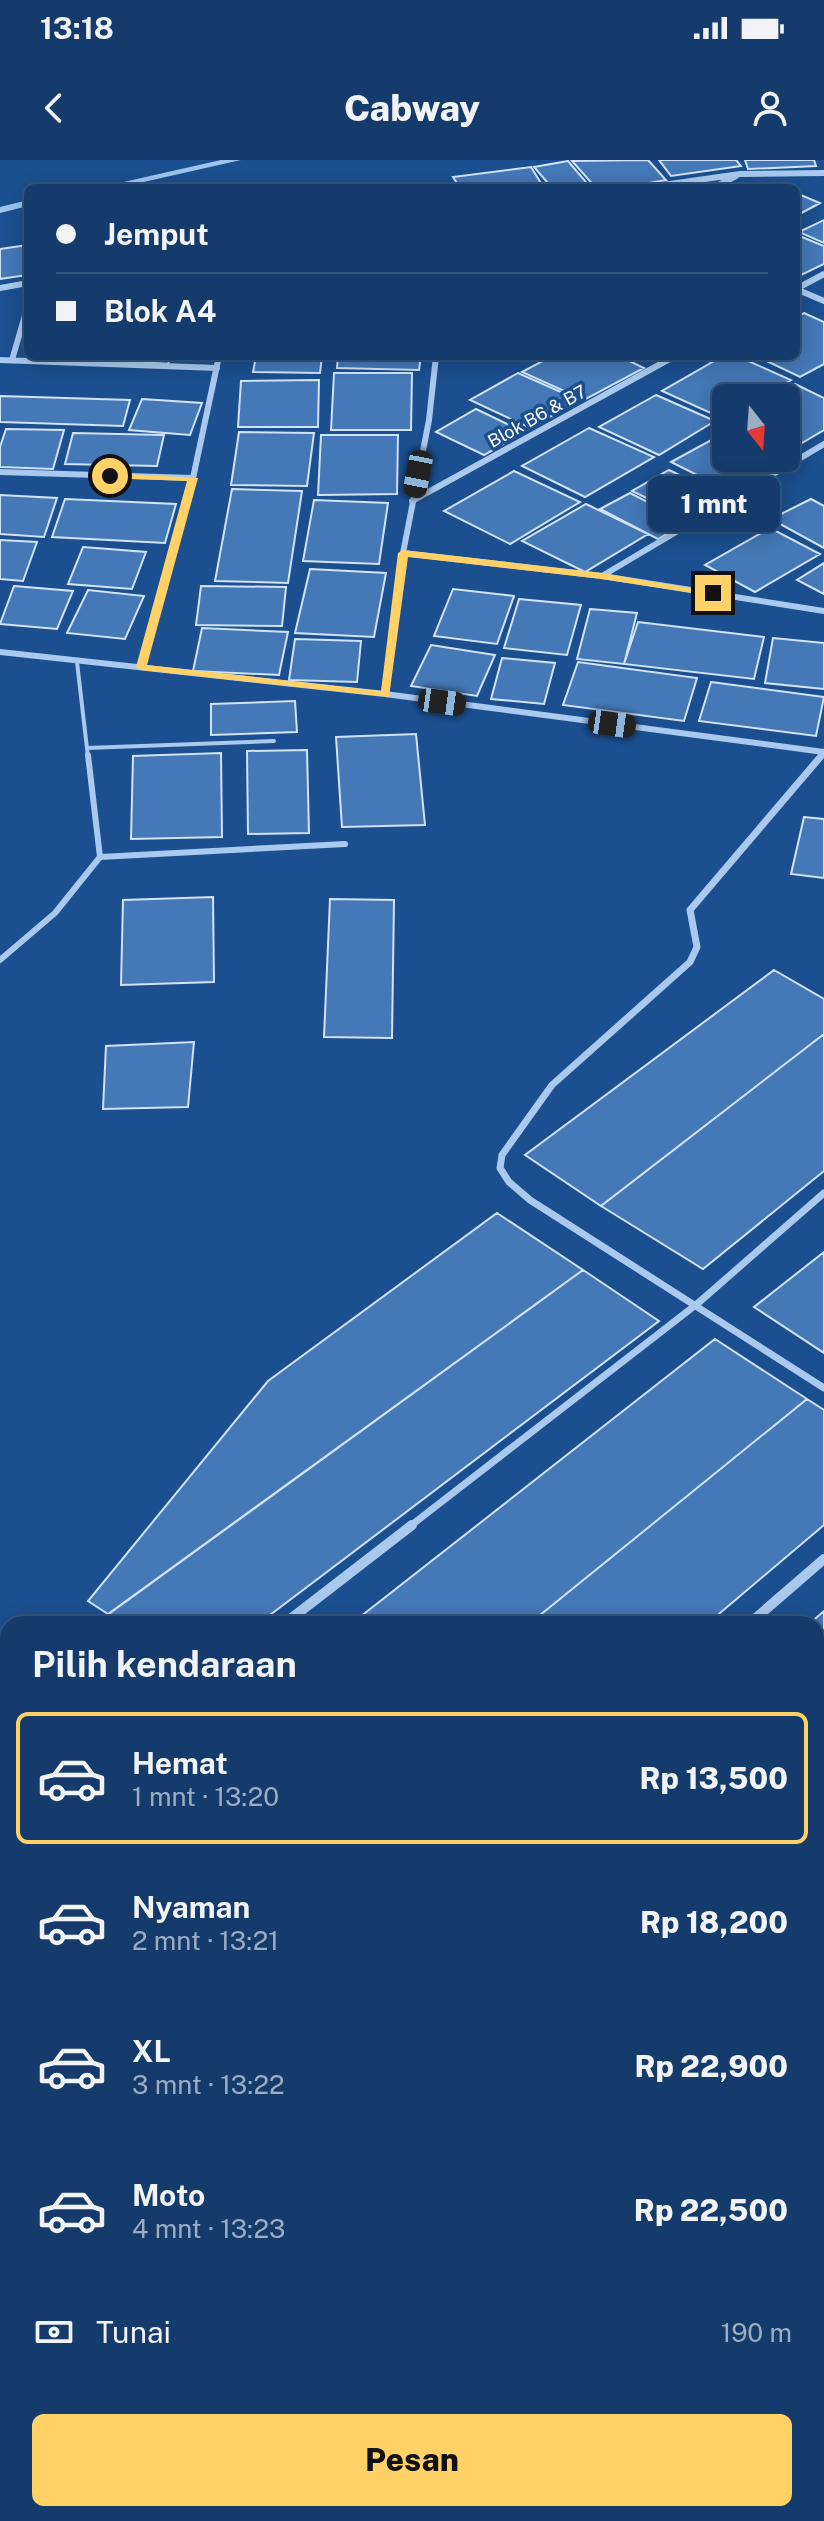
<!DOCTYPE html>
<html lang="id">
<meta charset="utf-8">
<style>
body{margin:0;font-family:"Public Sans",sans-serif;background:#214673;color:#f1f3f6;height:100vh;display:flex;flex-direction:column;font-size:30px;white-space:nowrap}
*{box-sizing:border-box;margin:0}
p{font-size:26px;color:#9dadc1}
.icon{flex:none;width:44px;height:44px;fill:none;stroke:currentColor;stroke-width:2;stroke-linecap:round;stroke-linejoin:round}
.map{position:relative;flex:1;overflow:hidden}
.details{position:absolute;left:0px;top:1456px;width:824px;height:906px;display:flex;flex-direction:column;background:#143b6b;border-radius:24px 24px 0 0;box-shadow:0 4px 20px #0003,0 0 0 2px #33557e}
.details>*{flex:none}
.banner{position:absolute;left:24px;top:24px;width:776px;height:176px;border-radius:12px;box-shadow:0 4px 20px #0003,0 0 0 2px #33557e;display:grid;align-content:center;height:176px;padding:0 32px;background:#143b6b}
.needle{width:52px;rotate:163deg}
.tools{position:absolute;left:712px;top:224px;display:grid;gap:16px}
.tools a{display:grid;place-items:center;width:88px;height:88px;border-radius:12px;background:#143b6b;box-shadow:0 4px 20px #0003,0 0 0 2px #33557e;font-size:40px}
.end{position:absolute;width:36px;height:36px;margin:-18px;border:10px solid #ffd166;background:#111;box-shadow:0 0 0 4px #111}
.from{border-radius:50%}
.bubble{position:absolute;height:56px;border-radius:12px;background:#143b6b;box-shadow:0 4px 20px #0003,0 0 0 2px #33557e;font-size:26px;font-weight:800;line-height:56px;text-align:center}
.car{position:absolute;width:24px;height:48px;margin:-24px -12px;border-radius:10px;box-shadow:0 0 6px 2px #0007;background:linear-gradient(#222 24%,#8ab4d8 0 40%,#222 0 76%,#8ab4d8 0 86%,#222 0)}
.banner b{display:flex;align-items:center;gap:28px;height:76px;font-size:30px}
.banner b+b{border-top:2px solid #33557e}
.banner i{width:20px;height:20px;background:#f1f3f6}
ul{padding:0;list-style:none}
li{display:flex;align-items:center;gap:24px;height:132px;margin:0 16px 12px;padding:0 16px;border:4px solid transparent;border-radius:12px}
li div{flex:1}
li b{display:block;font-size:30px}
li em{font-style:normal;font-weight:800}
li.active{border-color:#ffd166}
li>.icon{width:72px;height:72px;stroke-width:1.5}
h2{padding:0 32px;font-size:36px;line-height:96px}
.pay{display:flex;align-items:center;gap:20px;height:88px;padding:0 32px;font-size:30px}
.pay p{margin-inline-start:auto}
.cta{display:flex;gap:16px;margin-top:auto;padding:16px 32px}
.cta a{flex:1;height:92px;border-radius:12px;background:#ffd166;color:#111;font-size:32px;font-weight:800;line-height:92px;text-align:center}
.status{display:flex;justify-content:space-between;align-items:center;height:56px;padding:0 40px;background:#143b6b;direction:ltr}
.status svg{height:22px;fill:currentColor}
header{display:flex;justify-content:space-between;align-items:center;height:104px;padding:0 32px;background:#143b6b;font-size:36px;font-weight:800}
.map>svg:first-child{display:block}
.green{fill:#2e69ad}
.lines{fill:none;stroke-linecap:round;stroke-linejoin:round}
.stream{fill:#9cc4f0;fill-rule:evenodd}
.building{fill:#4478b7;stroke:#cfe3fa;stroke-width:2}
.service-far1{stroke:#a9c9ee;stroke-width:4}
.service{stroke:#a9c9ee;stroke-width:6}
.minor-far2{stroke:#a9c9ee;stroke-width:6}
.minor-far1{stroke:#a9c9ee;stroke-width:7}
.minor{stroke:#a9c9ee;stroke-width:10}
.route{fill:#ffd166}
.labels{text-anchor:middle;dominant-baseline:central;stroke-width:7;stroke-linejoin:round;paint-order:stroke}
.far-street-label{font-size:18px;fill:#fff;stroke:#1b4f8f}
</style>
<div class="status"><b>13:18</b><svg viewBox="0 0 49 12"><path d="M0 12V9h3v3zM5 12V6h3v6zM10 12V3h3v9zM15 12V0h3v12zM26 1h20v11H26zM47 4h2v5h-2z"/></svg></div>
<header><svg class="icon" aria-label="back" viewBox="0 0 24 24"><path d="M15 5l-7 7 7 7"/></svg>Cabway<svg class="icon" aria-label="person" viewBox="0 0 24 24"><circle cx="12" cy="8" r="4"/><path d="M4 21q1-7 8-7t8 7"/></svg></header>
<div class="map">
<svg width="824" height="2361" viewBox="0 0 824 2361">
<rect width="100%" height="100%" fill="#1b4f8f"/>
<path class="green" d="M290 2354H677L673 2361H285Z"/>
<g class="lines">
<path class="stream" d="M221 0H241L117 28H97Z
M28 40V46L0 53V47Z"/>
</g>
<path class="building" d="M648 0 666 20 620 28H596L572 1Z
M659 0H736L741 6 671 16Z
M745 0H814L816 6 748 9Z
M568 1 591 28H552L534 7Z
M531 7 544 28H460L453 17Z
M796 33 820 43 796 56Z
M824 60V83L799 72Z
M802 77 824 86V104L797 117 796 80Z
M28 85V115L0 119V89Z
M804 153 824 162V204L800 217 756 196H796V157Z
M66 196H112L110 203 65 202Z
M125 196H171L168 204 123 201Z
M256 196H322L320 213 253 212Z
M338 196H421L419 210 337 208Z
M552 196H619L644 208 584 240 522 212Z
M723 196H737L791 220 760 238H726L724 259 662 231Z
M334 213H412L411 270H331Z
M518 213 579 240 530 268 470 240Z
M319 220 318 267H238L241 221Z
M795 224 824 238V270L795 287 786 283V238H770Z
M656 235 715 261 659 295 599 267Z
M0 236 130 240 123 266 0 262Z
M142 239 202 243 190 275 129 270Z
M476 249 524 272 484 295 436 272Z
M589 268 654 297 585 337 522 306Z
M6 269 64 270 53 309 0 307V287Z
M239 272 314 273 307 326 231 325Z
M726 272V298H784L727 330 671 302Z
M73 273 164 275 157 306 65 304Z
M321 275H398L397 334 318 335Z
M669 310 726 337 690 359 632 331Z
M514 311 580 342 510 384 444 351Z
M232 329 302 331 288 423 215 421Z
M630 333 687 362 658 379 600 349Z
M0 335 57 338 44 377 0 374Z
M65 339 176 344 165 383 52 377Z
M811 339 824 346V388L771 359Z
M314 340 388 343 379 404 303 401Z
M586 344 648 374 585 412 522 381Z
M770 368 820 394 755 432 705 405Z
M0 380 37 382 23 421 0 419Z
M83 387 146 392 132 429 68 424Z
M824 403V434L797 420Z
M310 409 386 413 374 477 295 473Z
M14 426 73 431 57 469 0 464Z
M201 426 286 427 282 466 196 465Z
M453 429 514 436 497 484 434 476Z
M88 430 144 436 125 479 67 473Z
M519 439 581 445 567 495 504 488Z
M590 449 637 453 624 504 577 499Z
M638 462 764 477 754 519 624 504Z
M202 468 288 472 279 515 193 511Z
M773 478 824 483V529L765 523Z
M295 479 361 481 357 522 289 520Z
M431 485 495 495 477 536 411 526Z
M502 498 555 503 544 544 491 539Z
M578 502 697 518 684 561 563 545Z
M711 522 824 537 816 576 699 561Z
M295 541 297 572 211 575V544Z
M416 574 425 665 342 667 336 577Z
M307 590 309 673 248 674 247 591Z
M221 593 222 677 131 679 133 596Z
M804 657 824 659V718L791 714Z
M213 737 214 822 121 825 123 740Z
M330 739 394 740 392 878 324 877Z
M774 810 824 839V874L601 1046 525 995Z
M824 874V1011L703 1109 601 1046Z
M194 882 188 947 103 949 106 886Z
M497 1053 583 1110 108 1454 88 1441 268 1221Z
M824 1092V1193L754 1147Z
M583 1110 659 1161 258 1464H95Z
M715 1179 807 1239 529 1464H351Z
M807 1239 824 1250V1365L707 1464H529Z
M824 1451V1621L816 1628V1464H809Z
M0 1474 8 1477V1607L0 1604Z
M824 1621V1795L816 1803V1628Z
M8 1747V1846L0 1843V1759Z
M816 2031 824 2034V2150L816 2147Z"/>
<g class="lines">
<path class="service-far1" d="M77 502 88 597
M87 588 274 581"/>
<path class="service" d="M100 697 345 684
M0 800 55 753 100 697 88 595"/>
<path class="minor-far2" d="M642 28 740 14 824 13
M713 28 736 16
M0 128 28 123
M796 129 824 114
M796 129 824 141
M0 200 217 208
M12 200 28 145
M0 312 193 318
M412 341 675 196
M403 393 602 416 824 451
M602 416 824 284
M0 492 385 534 824 592
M141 507 193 318 219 196
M385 534 403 393 429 260 436 196
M820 597 824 592"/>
<path class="minor-far1" d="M822 595 690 750 697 787 690 802 552 925 502 995 500 1008 509 1022 530 1040 824 1228
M409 1367 697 1144 824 1033"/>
<path class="minor" d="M284 1464 412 1365
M749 1464 824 1399
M0 1668 8 1671
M816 1861 824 1853
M816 1967 824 1970
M190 2361 194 2354"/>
</g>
<path class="route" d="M110 313 198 318 147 505 381 531 398 393 403 390 602 413 718 433 713 436 602 419 408 397 389 537 141 510 136 507 187 321 107 318Z"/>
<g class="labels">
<g class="far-street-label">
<text transform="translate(537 256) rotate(-29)">Blok B6 &amp; B7</text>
</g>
</g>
</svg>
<div class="tools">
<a><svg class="needle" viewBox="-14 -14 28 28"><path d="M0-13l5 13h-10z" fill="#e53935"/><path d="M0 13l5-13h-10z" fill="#9dadc1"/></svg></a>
</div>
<i class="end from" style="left:110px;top:316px"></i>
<i class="end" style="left:713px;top:433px"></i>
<div class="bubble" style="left:648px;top:316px;width:132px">1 mnt</div>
<i class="car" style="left:418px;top:314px;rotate:191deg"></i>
<i class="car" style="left:442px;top:542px;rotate:98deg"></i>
<i class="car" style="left:612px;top:564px;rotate:98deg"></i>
<div class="banner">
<b><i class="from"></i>Jemput</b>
<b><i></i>Blok A4</b>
</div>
<section class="details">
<h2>Pilih kendaraan</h2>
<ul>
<li class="active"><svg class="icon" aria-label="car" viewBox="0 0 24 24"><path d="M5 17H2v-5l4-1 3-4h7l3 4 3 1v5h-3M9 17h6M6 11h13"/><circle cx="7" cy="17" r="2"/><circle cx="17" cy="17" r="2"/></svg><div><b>Hemat</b><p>1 mnt · 13:20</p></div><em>Rp 13,500</em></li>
<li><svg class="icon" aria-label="car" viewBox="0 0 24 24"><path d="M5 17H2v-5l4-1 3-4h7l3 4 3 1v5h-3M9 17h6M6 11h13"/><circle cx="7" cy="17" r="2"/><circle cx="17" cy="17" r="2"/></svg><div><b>Nyaman</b><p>2 mnt · 13:21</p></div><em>Rp 18,200</em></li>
<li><svg class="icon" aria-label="car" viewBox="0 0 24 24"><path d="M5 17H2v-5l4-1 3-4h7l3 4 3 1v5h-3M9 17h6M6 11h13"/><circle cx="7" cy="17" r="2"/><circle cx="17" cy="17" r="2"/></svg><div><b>XL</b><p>3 mnt · 13:22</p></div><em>Rp 22,900</em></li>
<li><svg class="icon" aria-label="car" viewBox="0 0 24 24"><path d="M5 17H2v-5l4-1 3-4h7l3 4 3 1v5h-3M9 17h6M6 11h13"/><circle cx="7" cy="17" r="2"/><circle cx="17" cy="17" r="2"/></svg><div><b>Moto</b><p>4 mnt · 13:23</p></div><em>Rp 22,500</em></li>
</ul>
<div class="pay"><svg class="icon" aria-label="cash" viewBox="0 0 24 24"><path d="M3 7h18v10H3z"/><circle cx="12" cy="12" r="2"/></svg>Tunai<p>190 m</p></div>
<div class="cta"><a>Pesan</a></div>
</section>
</div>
